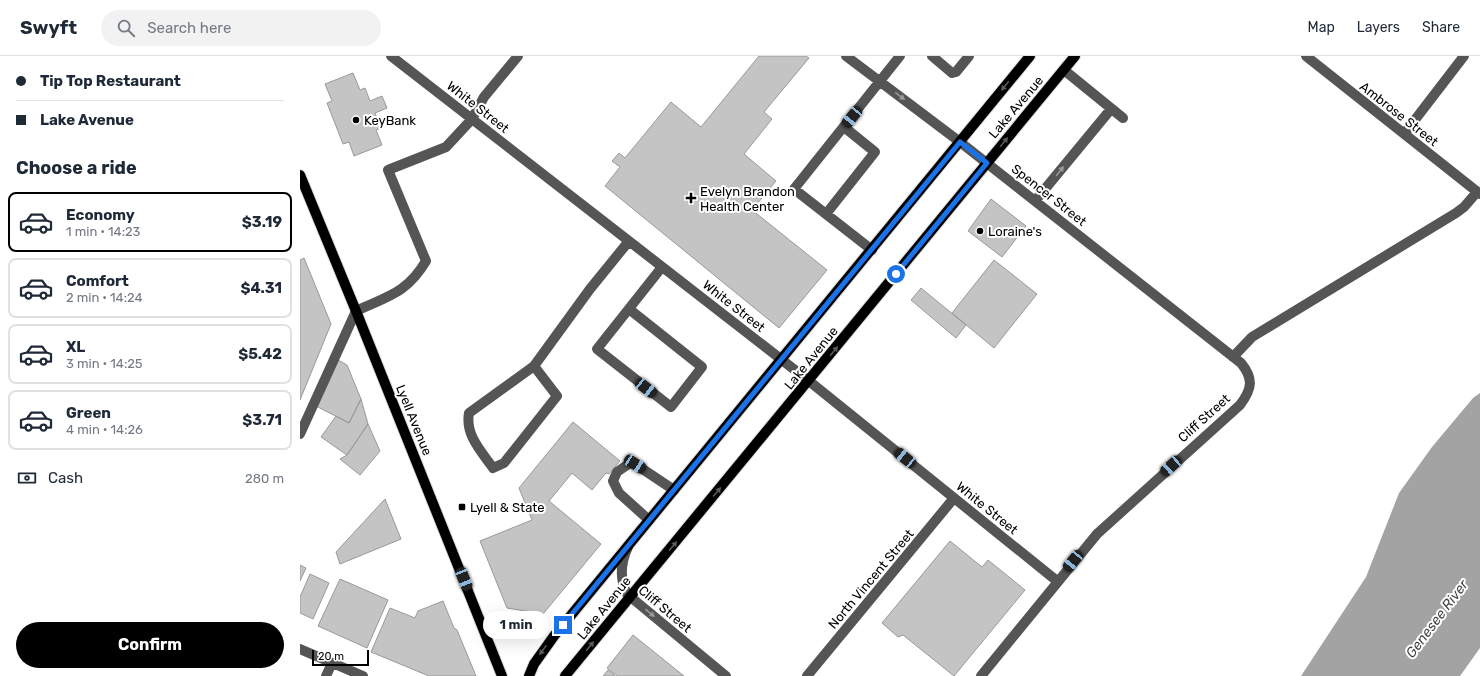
<!DOCTYPE html>
<meta charset="utf-8">
<style>
body{margin:0;font-family:Rubik,sans-serif;background:#f2f2f3;color:#1f2937;height:100vh;display:flex;flex-direction:column;font-size:15px;white-space:nowrap}
*{box-sizing:border-box;margin:0}
p{font-size:13px;color:#747a83}
.icon{flex:none;width:22px;height:22px;fill:none;stroke:currentColor;stroke-width:2;stroke-linecap:round;stroke-linejoin:round}
.map{position:relative;flex:1;overflow:hidden}
.panel{display:flex;flex-direction:column;background:#fff;width:300px}
.panel>*{flex:none}
.top-card{display:grid;align-content:center;height:88px;padding:0 16px;background:#fff}
.scale{position:absolute;left:12px;bottom:10px;width:57px;box-sizing:border-box;padding-left:4px;border:2px solid #000;border-top:0;font-size:11px;line-height:14px;white-space:nowrap;color:#000;-webkit-text-stroke:3px #fff;paint-order:stroke}
.end{position:absolute;width:18px;height:18px;margin:-9px;border:5px solid #1a73e8;background:#fff;box-shadow:0 0 0 2px #fff}
.from{border-radius:50%}
.bubble{position:absolute;height:28px;border-radius:14px;background:#fff;box-shadow:0 4px 16px #0002;font-size:13px;font-weight:700;line-height:28px;text-align:center}
.car{position:absolute;width:12px;height:24px;margin:-12px -6px;border-radius:5px;box-shadow:0 0 3px 1px #0007;background:linear-gradient(#222 24%,#8ab4d8 0 40%,#222 0 76%,#8ab4d8 0 86%,#222 0)}
.top-card b{display:flex;align-items:center;gap:14px;height:38px;font-size:15px}
.top-card b+b{border-top:1px solid #e0e1e3}
.top-card i{width:10px;height:10px;background:#1f2937}
ul{padding:0;list-style:none}
li{display:flex;align-items:center;gap:12px;height:60px;margin:0 8px 6px;padding:0 8px;border:2px solid #e0e1e3;border-radius:8px}
li div{flex:1}
li b{display:block;font-size:15px}
li em{font-style:normal;font-weight:700}
li.selected{border-color:#000}
li>.icon{width:36px;height:36px;stroke-width:1.5}
h2{padding:0 16px;font-size:18px;line-height:48px}
.pay{display:flex;align-items:center;gap:10px;height:44px;padding:0 16px;font-size:15px}
.pay p{margin-inline-start:auto}
.cta{display:flex;gap:8px;margin-top:auto;padding:8px 16px}
.cta a{flex:1;height:46px;border-radius:24px;background:#000;color:#fff;font-size:16px;font-weight:700;line-height:46px;text-align:center}
header{display:flex;align-items:center;gap:24px;box-sizing:border-box;height:56px;padding:0 20px;background:#fff;border-bottom:1px solid #e0e1e3}
header strong{font-size:19px}
nav{display:flex;gap:22px;margin-inline-start:auto;font-size:14px}
.search{width:280px;height:36px;background:#f2f2f3;display:flex;align-items:center;gap:10px;box-sizing:border-box;padding:0 14px;border-radius:22px;color:#747a83;font-size:15px}
main{display:flex;flex:1;min-height:0}
.map>svg:first-child{display:block}
.water{fill:#a3a3a3}
.building{fill:#c4c4c4;stroke:#999}
.lines{fill:none;stroke-linecap:round;stroke-linejoin:round}
.major-casing{stroke:#dbdbdb;stroke-width:12}
.minor{stroke:#555;stroke-width:10}
.major{stroke:#000;stroke-width:10}
.oneway{fill:#595959}
.oneway2{fill:#999}
.route{stroke:#1a73e8;stroke-width:5}
.poi-dot{fill:#000;stroke:#fff;stroke-width:1.5}
.labels{text-anchor:middle;dominant-baseline:central;stroke-width:4;stroke-linejoin:round;paint-order:stroke}
.street-label{font-size:13px;fill:#000;stroke:#fff}
.poi-label{font-size:13px;fill:#000;stroke:#fff;text-anchor:start}
.water-label{font-size:14px;font-style:italic;fill:#444;stroke:#fff}
</style>
<header>
<strong>Swyft</strong>
<div class="search"><svg class="icon" aria-label="search" viewBox="0 0 24 24"><circle cx="10" cy="10" r="6"/><path d="M15 15l6 6"/></svg>Search here</div>
<nav><a>Map</a><a>Layers</a><a>Share</a></nav>
</header>
<main>
<section class="panel">
<div class="top-card">
<b><i class="from"></i>Tip Top Restaurant</b>
<b><i></i>Lake Avenue</b>
</div>
<h2>Choose a ride</h2>
<ul>
<li class="selected"><svg class="icon" aria-label="car" viewBox="0 0 24 24"><path d="M5 17H2v-5l4-1 3-4h7l3 4 3 1v5h-3M9 17h6M6 11h13"/><circle cx="7" cy="17" r="2"/><circle cx="17" cy="17" r="2"/></svg><div><b>Economy</b><p>1 min · 14:23</p></div><em>$3.19</em></li>
<li><svg class="icon" aria-label="car" viewBox="0 0 24 24"><path d="M5 17H2v-5l4-1 3-4h7l3 4 3 1v5h-3M9 17h6M6 11h13"/><circle cx="7" cy="17" r="2"/><circle cx="17" cy="17" r="2"/></svg><div><b>Comfort</b><p>2 min · 14:24</p></div><em>$4.31</em></li>
<li><svg class="icon" aria-label="car" viewBox="0 0 24 24"><path d="M5 17H2v-5l4-1 3-4h7l3 4 3 1v5h-3M9 17h6M6 11h13"/><circle cx="7" cy="17" r="2"/><circle cx="17" cy="17" r="2"/></svg><div><b>XL</b><p>3 min · 14:25</p></div><em>$5.42</em></li>
<li><svg class="icon" aria-label="car" viewBox="0 0 24 24"><path d="M5 17H2v-5l4-1 3-4h7l3 4 3 1v5h-3M9 17h6M6 11h13"/><circle cx="7" cy="17" r="2"/><circle cx="17" cy="17" r="2"/></svg><div><b>Green</b><p>4 min · 14:26</p></div><em>$3.71</em></li>
</ul>
<div class="pay"><svg class="icon" aria-label="cash" viewBox="0 0 24 24"><path d="M3 7h18v10H3z"/><circle cx="12" cy="12" r="2"/></svg>Cash<p>280 m</p></div>
<div class="cta"><a>Confirm</a></div>
</section>
<div class="map">
<svg width="1180" height="620" viewBox="0 0 1180 620">
<rect width="100%" height="100%" fill="#fff"/>
<path class="water" d="M1180 337V592L1160 620H1001L1066 521 1099 437 1132 391 1173 342Z"/>
<path class="building" d="M459 0H506L509 2 464 56 472 63 444 98 476 125 452 154 527 214 479 272 305 130 320 111 312 105 319 97 325 102 371 46 401 71Z
M53 17 60 34 65 32 70 45 82 40 87 52 75 57 81 72 76 74 82 89 54 100 49 86 43 88 27 47 32 45 25 28Z
M691 143 726 170 702 201 668 175Z
M4 202 31 268 0 344V204Z
M694 204 737 238 694 292 652 257Z
M621 232 666 269 656 282 611 244Z
M38 304 47 309 61 343 49 367 14 349Z
M61 343 68 368 47 399 21 381 36 360 49 367Z
M273 366 320 405 309 418 306 417 292 434 272 417 249 445 301 488 243 558 207 552 180 485 232 464 219 432Z
M68 368 80 395 60 419 40 403 47 399Z
M85 443 101 483 40 508 36 496Z
M650 485 682 511 688 504 725 534 654 620 603 579 598 581 582 567Z
M0 509 6 512 0 525Z
M10 518 29 527 13 563 0 557V541Z
M40 523 88 544 67 592 18 570Z
M143 545 154 572 157 574 176 620H129L71 596 90 552 115 562 118 555Z
M333 579 384 620H317L307 612Z
M308 614 315 620H303Z"/>
<g class="lines">
<defs>
<path id="major" d="M0 119 56 255 202 620
M229 620 234 608 254 580 730 0
M265 620 775 0"/>
</defs>
<use href="#major" class="major-casing"/>
<path class="minor" d="M91 0 509 325 757 525
M546 0 660 86 941 307C954 323 952 333 940 349L797 478 681 620
M632 0 652 17 656 16 669 0
M1006 0 1180 138
M764 14 823 62
M1104 78 1164 0
M735 145 811 53
M526 158 575 96 544 71
M572 194 494 133 600 0
M329 253 402 311 371 351 297 293 362 211
M933 301 952 281 1156 157 1164 151 1177 136
M234 310 257 340 204 407 193 412C181 395 165 379 169 357L234 310 290 233 329 185
M0 378 56 255C88 240 107 237 126 205L88 114 146 91 172 63 184 41 218 0
M349 464 319 437 313 425 317 416 330 407 335 408 374 434
M328 491C321 506 319 522 327 538L426 620
M0 593 63 620
M26 620 32 607
M507 620 654 442"/>
<use href="#major" class="major"/>
</g>
<defs><path id="oneway-solid" d="M-6-.8H1V-3.2L6.5 0L1 3.2V.8H-6Z"/></defs>
<g class="oneway">
<use href="#oneway-solid" transform="translate(705 30) rotate(129)"/>
<use href="#oneway-solid" transform="translate(704 86) rotate(-51)"/>
<use href="#oneway-solid" transform="translate(534 295) rotate(-51)"/>
<use href="#oneway-solid" transform="translate(417 436) rotate(-50)"/>
<use href="#oneway-solid" transform="translate(373 490) rotate(-50)"/>
<use href="#oneway-solid" transform="translate(290 590) rotate(-51)"/>
<use href="#oneway-solid" transform="translate(243 594) rotate(125)"/>
</g>
<g class="oneway2">
<use href="#oneway-solid" transform="translate(600 40) rotate(37)"/>
<use href="#oneway-solid" transform="translate(760 115) rotate(-51)"/>
<use href="#oneway-solid" transform="translate(350 557) rotate(39)"/>
</g>
<g class="lines">
<path class="route" d="M263 569 660 86 687 107 596 218"/>
</g>
<g class="poi-dot">
<circle cx="56" cy="64" r="4"/>
<path d="M389 136h4v4h4v4h-4v4h-4v-4h-4v-4h4z"/>
<circle cx="680" cy="175" r="4"/>
<rect x="158" y="447" width="8" height="8" rx="2"/>
</g>
<g class="labels">
<g class="street-label">
<text transform="translate(178 51) rotate(38)">White Street</text>
<text transform="translate(716 51) rotate(-50)">Lake Avenue</text>
<text transform="translate(1099 58) rotate(38)">Ambrose Street</text>
<text transform="translate(749 139) rotate(38)">Spencer Street</text>
<text transform="translate(434 250) rotate(38)">White Street</text>
<text transform="translate(511 302) rotate(-51)">Lake Avenue</text>
<text transform="translate(904 362) rotate(-42)">Cliff Street</text>
<text transform="translate(114 364) rotate(68)">Lyell Avenue</text>
<text transform="translate(687 452) rotate(39)">White Street</text>
<text transform="translate(571 523) rotate(-50)">North Vincent Street</text>
<text transform="translate(304 552) rotate(-51)">Lake Avenue</text>
<text transform="translate(365 553) rotate(40)">Cliff Street</text>
</g>
<g class="poi-label">
<text x="64" y="64">KeyBank</text>
<text x="400" y="135">Evelyn Brandon<tspan x="400" dy="15">Health Center</tspan></text>
<text x="688" y="175">Loraine's</text>
<text x="170" y="451">Lyell &amp; State</text>
</g>
<g class="water-label">
<text transform="translate(1137 563) rotate(-53)">Genesee River</text>
</g>
</g>
</svg>
<div class="scale">20 m</div>
<i class="end from" style="left:596px;top:218px"></i>
<i class="end" style="left:263px;top:569px"></i>
<div class="bubble" style="left:183px;top:555px;width:66px">1 min</div>
<i class="car" style="left:552px;top:61px;rotate:219deg"></i>
<i class="car" style="left:346px;top:332px;rotate:128deg"></i>
<i class="car" style="left:605px;top:402px;rotate:309deg"></i>
<i class="car" style="left:335px;top:408px;rotate:123deg"></i>
<i class="car" style="left:871px;top:410px;rotate:228deg"></i>
<i class="car" style="left:773px;top:505px;rotate:219deg"></i>
<i class="car" style="left:164px;top:523px;rotate:158deg"></i>
</div>
</main>
